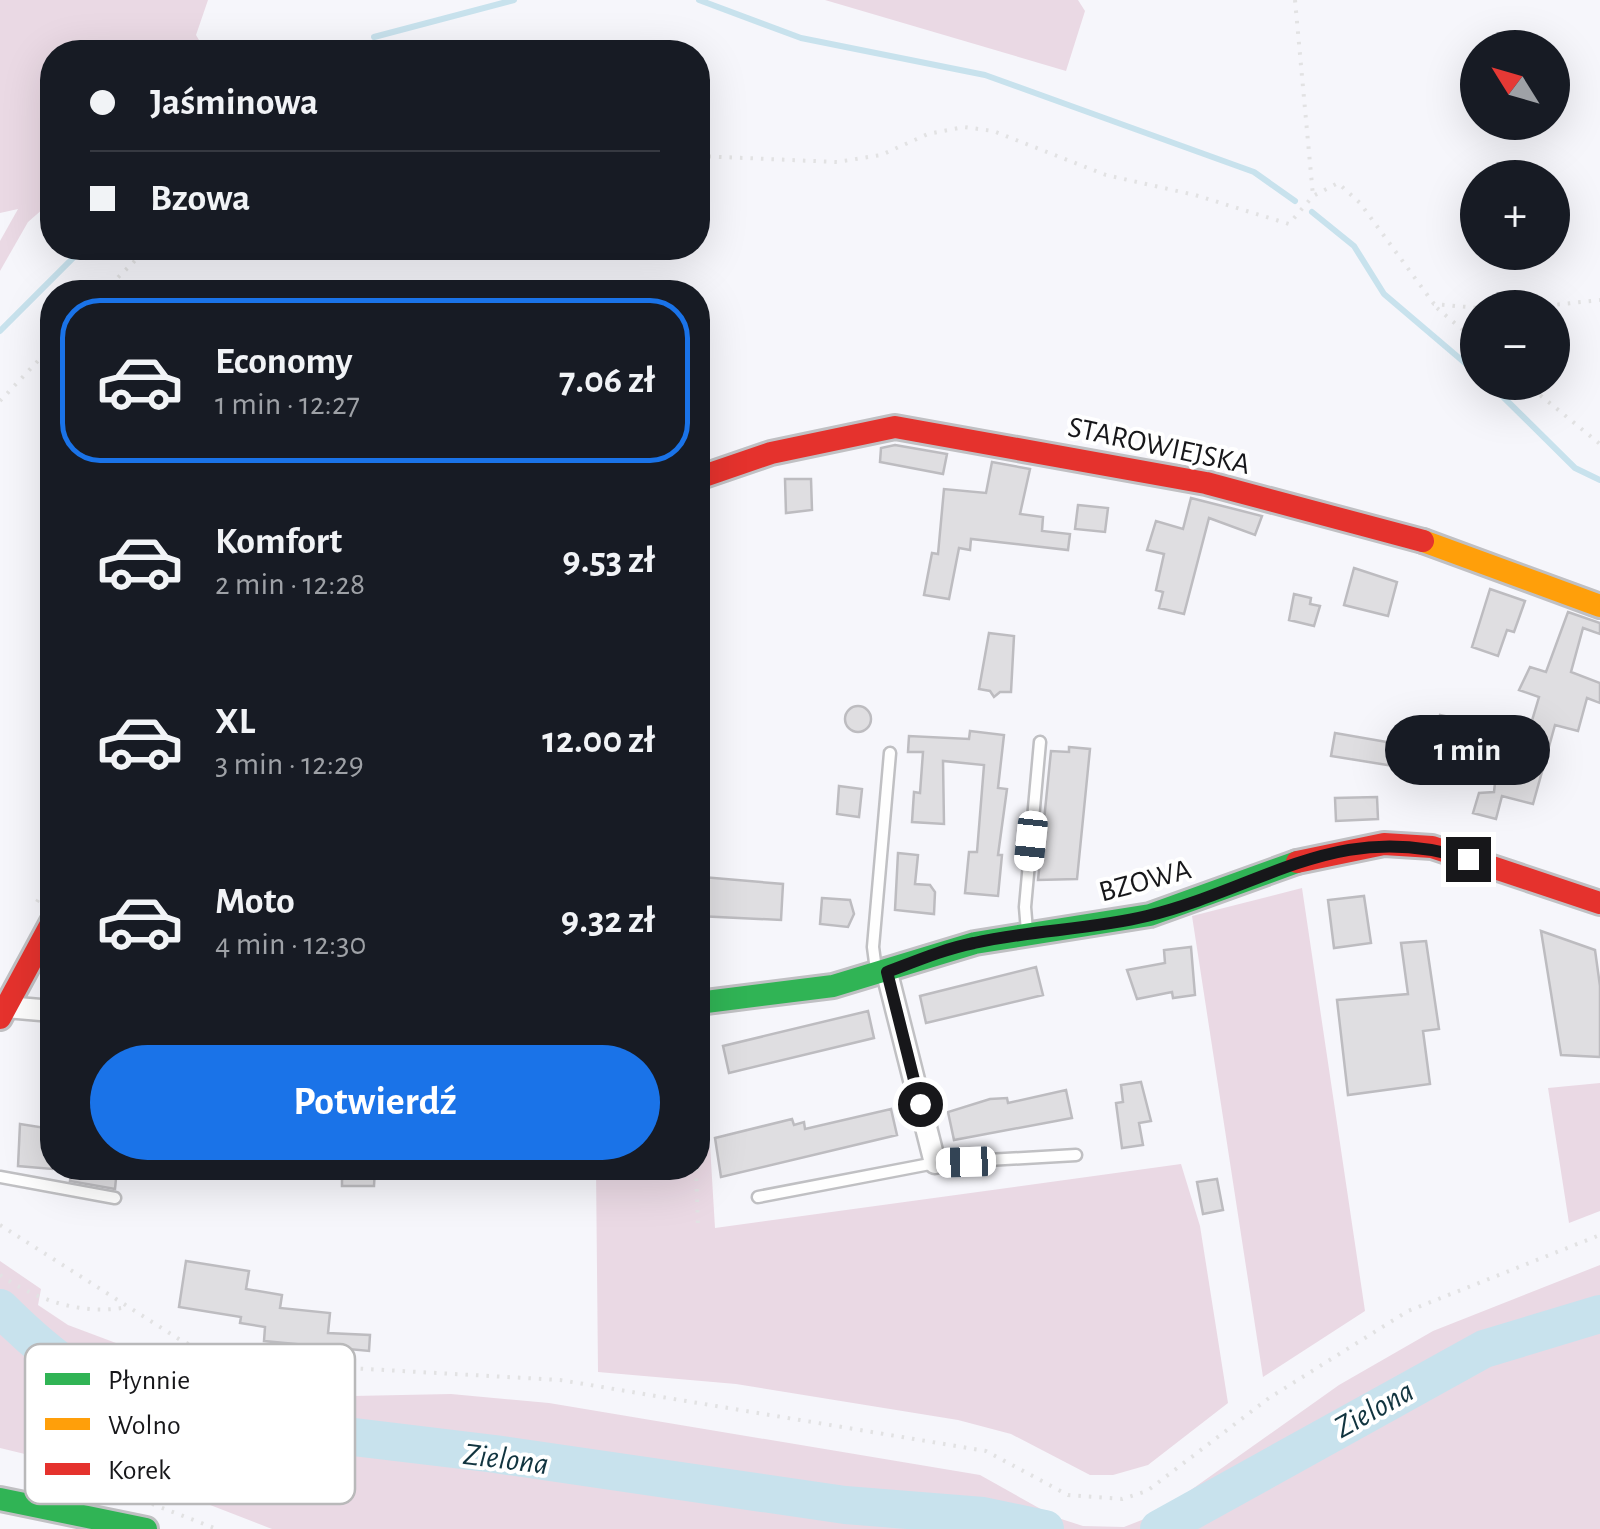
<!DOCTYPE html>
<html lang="pl">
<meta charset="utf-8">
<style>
body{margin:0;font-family:"Alegreya Sans",sans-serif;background:#20242c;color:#f1f3f6;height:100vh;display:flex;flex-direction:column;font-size:38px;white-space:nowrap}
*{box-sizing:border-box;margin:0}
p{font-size:32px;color:#9ea1a6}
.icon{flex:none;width:55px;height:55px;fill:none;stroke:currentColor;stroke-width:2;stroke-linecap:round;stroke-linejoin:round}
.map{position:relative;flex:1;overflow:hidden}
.sheet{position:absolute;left:40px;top:280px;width:670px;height:900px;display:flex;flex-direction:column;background:#171b24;border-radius:40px;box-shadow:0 10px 40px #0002}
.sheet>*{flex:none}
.guide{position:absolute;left:40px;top:40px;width:670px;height:220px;border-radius:40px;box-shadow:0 10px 40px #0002;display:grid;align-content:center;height:220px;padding:0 50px;background:#171b24}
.needle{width:65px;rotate:307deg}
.controls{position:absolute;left:1460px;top:30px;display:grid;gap:20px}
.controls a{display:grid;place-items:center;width:110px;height:110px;border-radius:50%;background:#171b24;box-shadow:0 10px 40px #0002;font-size:50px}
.end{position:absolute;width:45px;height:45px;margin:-22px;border:12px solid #17171a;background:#fff;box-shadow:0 0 0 5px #fff}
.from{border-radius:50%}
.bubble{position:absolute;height:70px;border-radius:35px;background:#171b24;box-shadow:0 10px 40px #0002;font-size:32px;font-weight:700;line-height:70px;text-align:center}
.car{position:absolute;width:30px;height:60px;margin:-30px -15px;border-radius:12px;box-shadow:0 0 8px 2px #0007;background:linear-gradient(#fff 24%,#345 0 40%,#fff 0 76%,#345 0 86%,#fff 0)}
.guide b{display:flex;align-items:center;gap:35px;height:95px;font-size:38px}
.guide b+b{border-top:2px solid #363941}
.guide i{width:25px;height:25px;background:#f1f3f6}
ul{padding:18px 0 0;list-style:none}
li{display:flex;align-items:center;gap:30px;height:165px;margin:0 20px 15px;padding:0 30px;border:5px solid transparent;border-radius:40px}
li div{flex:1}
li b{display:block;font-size:38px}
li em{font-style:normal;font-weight:700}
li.active{border-color:#1a73e8}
li>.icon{width:90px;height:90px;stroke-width:1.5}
.primary-button{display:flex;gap:20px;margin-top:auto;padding:20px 50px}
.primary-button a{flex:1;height:115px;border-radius:60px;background:#1a73e8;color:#fff;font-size:40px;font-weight:700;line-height:115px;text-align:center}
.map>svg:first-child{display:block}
.green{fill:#ead9e4}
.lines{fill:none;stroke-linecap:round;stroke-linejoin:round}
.stream{stroke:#c8e2ed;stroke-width:6}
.river{stroke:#c8e2ed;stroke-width:38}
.building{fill:#dfdee1;stroke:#bdbcc0;stroke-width:2.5}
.lane-casing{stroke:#c0c0c3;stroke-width:15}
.street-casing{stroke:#c0c0c3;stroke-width:25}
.fast-casing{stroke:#c0c0c3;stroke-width:28}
.slow-casing{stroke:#c0c0c3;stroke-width:28}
.jam-casing{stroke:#c0c0c3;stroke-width:28}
.path{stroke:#e2e2e3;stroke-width:4;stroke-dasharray:2.5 8;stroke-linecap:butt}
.lane{stroke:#fefefe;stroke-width:10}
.street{stroke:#fefefe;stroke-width:20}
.fast{stroke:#30b455;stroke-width:22}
.slow{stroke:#ff9f0a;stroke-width:22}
.jam{stroke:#e5322d;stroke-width:22}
.route{stroke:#17171a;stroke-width:12}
.labels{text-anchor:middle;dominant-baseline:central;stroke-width:8;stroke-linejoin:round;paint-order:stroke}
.street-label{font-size:30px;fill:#17171a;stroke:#fff}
.water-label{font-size:32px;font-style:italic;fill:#11343f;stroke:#fff}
.key{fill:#fff;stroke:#b9b9ba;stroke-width:2.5}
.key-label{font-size:28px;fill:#17171a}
</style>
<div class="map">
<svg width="1600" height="1529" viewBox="0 0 1600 1529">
<rect width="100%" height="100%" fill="#f6f6fb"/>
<path class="green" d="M0 0H208L196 35 206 52H52V201L28 222 0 271V241L18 209 0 213Z
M825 0H1078L1085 11 1066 71Z
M1302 888 1365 1311 1263 1377 1192 916Z
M698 1028H703L715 1228 1181 1164 1200 1226 1228 1403 1148 1465 1113 1475H1090L1011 1434 958 1420 736 1384 598 1372 596 1168H698Z
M1600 1083V1211L1569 1223 1548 1088Z
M0 1261 41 1289 38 1305 68 1325 124 1346 210 1393 251 1398 451 1394 549 1403 980 1475 1055 1517 1083 1526 1124 1527 1157 1514 1339 1385 1433 1331 1600 1265V1529H272L112 1467 62 1463 0 1448Z"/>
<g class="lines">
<path class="stream" d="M699 0 801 38 985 75 1254 172 1295 201
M374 37 514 0
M337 52 357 43
M1312 212 1354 246 1384 294 1478 374
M0 331 83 248
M1488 382 1575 468 1600 480"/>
<path class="river" d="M0 1308C50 1358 101 1398 171 1415L495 1454 845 1505 983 1516 1045 1529
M1159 1529 1484 1349 1600 1314"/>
</g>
<path class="building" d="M895 445 947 454 943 474 880 462 881 448Z
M992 462 1030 469 1020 514 1043 517 1042 531 1070 534 1068 550 971 539 970 550 959 548 949 599 924 595 932 553 938 554 944 489 986 493Z
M785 479H811L812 510 786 513Z
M1191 498 1262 516 1255 535 1209 518 1184 614 1159 608 1163 592 1156 590 1164 554 1147 550 1156 521 1183 529Z
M1078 505 1108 508 1105 532 1075 529Z
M1354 568 1397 582 1388 616 1344 605Z
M1490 589 1525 601 1514 632 1507 630 1498 656 1472 647Z
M1294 594 1311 598 1310 604 1320 606 1314 626 1289 620Z
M1568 612 1600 623V634L1583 628 1571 672 1600 683V703L1587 698 1578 731 1555 725 1533 804 1502 796 1496 819 1473 813 1479 793 1494 792 1495 783 1440 774 1441 760 1429 757 1440 715 1528 734 1539 697 1519 690 1530 667 1546 672Z
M989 633 1014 636 1011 692H1000L994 697 990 691 979 689Z
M845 719a13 13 0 1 1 26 0a13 13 0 1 1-26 0Z
M970 731 1004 735 998 788 1007 789 998 855H1002L998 896 965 893 969 852H977L984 765 943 761 944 824 912 822 914 792 920 793 923 752H908L909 736 969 739Z
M1335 733 1404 745 1400 767 1331 756Z
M1069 747 1090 749 1077 879 1038 880 1051 751 1069 752Z
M839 786 862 789 859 817 837 814Z
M1377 797 1378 819 1336 821 1335 798Z
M898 853 918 855 915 884 930 885 935 892 934 914 895 910Z
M702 877 783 884 781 920 698 916V880Z
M1364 896 1371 943 1334 948 1328 900Z
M822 898 850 900 854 914 848 927 820 924Z
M1541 931 1595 950 1600 986V1057L1561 1055Z
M1426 941 1439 1029 1423 1031 1430 1084 1348 1095 1337 1000 1408 994 1401 943Z
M1191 947 1195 995 1173 998 1172 992 1137 999 1127 970 1165 963 1164 950Z
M1036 967 1043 995 926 1023 920 996Z
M868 1011 874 1038 729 1073 723 1046Z
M1141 1082 1151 1121 1139 1123 1143 1145 1122 1148 1116 1103 1123 1102 1121 1085Z
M1066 1090 1072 1118 954 1140 948 1112 990 1099 1007 1098 1008 1103Z
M891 1109 897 1135 721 1177 715 1138 792 1119 794 1125 804 1122 805 1129Z
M20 1124 52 1129V1169L18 1166Z
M72 1168H117L115 1189 70 1181Z
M342 1168H375L374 1186H342Z
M1217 1179 1223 1210 1203 1214 1197 1182Z
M186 1261 249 1271 246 1289 282 1295 280 1308 330 1313 328 1333 370 1335 369 1351 264 1341 265 1327 240 1323 241 1317 179 1307Z"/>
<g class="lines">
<defs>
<path id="lane" d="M1027 931 1025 907 1040 742
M876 970 873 947 890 753
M0 1177 115 1198
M758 1197 935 1163 1076 1155"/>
<path id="street" d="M887 973 935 1163
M6 1007 52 1011"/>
<path id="fast" d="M698 1003 833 986 975 943 1150 915 1297 862
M0 1499 146 1529"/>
<path id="slow" d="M1423 541 1600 606"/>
<path id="jam" d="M698 478 771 453 895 427 1206 483 1423 541
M1297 862 1384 844 1432 847 1600 903
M0 1018 52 922"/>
</defs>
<use href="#lane" class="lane-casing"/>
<use href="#street" class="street-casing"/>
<use href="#fast" class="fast-casing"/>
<use href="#slow" class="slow-casing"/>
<use href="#jam" class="jam-casing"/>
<path class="path" d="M1295 0 1313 196
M698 156 837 162 881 155 928 134 964 127 993 131 1106 175 1195 195 1289 224 1313 196 1338 183 1360 203 1434 304 1478 308
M103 292 148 248
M1437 308 1478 343
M1526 308 1600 300
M1524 382 1600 444
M0 401 52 346
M37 902 52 874
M696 1168 698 1227
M0 1225 182 1341 226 1361 560 1380 986 1451 1068 1495 1122 1499 1147 1491 1269 1398 1408 1311 1600 1235
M0 1275C36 1300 83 1316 127 1307
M88 1491 142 1502
M152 1504 217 1529"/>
<use href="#lane" class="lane"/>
<use href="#street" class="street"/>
<use href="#fast" class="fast"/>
<use href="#slow" class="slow"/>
<use href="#jam" class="jam"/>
</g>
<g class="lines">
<path class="route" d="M920 1104 887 972C916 961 944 949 974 943 1031 930 1090 930 1147 916 1265 887 1339 818 1468 859"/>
</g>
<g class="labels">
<g class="street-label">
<text transform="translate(1159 446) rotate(12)">STAROWIEJSKA</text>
<text transform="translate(1145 881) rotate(-15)">BZOWA</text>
</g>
<g class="water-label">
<text transform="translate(1374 1409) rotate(-29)">Zielona</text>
<text transform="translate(506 1459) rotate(7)">Zielona</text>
</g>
</g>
<rect x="25" y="1344" width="330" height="160" rx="15" class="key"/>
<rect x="45" y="1373" width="45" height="12" fill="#30b455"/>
<rect x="45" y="1418" width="45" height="12" fill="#ff9f0a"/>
<rect x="45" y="1463" width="45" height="12" fill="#e5322d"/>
<g class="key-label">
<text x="108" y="1389">Płynnie</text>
<text x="108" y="1434">Wolno</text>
<text x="108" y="1479">Korek</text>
</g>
</svg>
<div class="controls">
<a><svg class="needle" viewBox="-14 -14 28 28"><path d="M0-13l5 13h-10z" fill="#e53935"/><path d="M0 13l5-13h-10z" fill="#9ea1a6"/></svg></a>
<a>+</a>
<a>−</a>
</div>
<i class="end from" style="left:920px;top:1104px"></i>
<i class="end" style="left:1468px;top:859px"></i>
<div class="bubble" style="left:1385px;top:715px;width:165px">1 min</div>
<i class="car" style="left:1031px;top:841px;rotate:186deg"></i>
<i class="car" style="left:966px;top:1162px;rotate:268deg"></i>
<div class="guide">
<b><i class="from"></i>Jaśminowa</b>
<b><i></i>Bzowa</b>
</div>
<section class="sheet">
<ul>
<li class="active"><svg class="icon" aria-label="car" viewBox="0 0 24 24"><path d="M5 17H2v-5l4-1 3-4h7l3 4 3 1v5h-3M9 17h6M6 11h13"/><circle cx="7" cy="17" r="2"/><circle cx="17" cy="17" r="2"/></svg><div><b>Economy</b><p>1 min · 12:27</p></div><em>7.06 zł</em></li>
<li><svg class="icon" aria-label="car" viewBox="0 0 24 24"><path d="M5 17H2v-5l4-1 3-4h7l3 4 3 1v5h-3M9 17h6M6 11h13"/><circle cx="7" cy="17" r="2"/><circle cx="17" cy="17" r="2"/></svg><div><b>Komfort</b><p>2 min · 12:28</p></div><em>9.53 zł</em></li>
<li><svg class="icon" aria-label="car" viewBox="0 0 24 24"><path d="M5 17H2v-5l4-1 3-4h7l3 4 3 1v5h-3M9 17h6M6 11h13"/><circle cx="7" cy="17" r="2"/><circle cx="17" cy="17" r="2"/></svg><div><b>XL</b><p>3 min · 12:29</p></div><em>12.00 zł</em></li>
<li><svg class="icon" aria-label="car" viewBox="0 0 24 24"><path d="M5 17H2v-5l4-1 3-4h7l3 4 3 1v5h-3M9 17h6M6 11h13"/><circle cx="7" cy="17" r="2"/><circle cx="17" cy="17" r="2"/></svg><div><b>Moto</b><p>4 min · 12:30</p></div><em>9.32 zł</em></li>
</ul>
<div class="primary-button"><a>Potwierdź</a></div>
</section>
</div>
